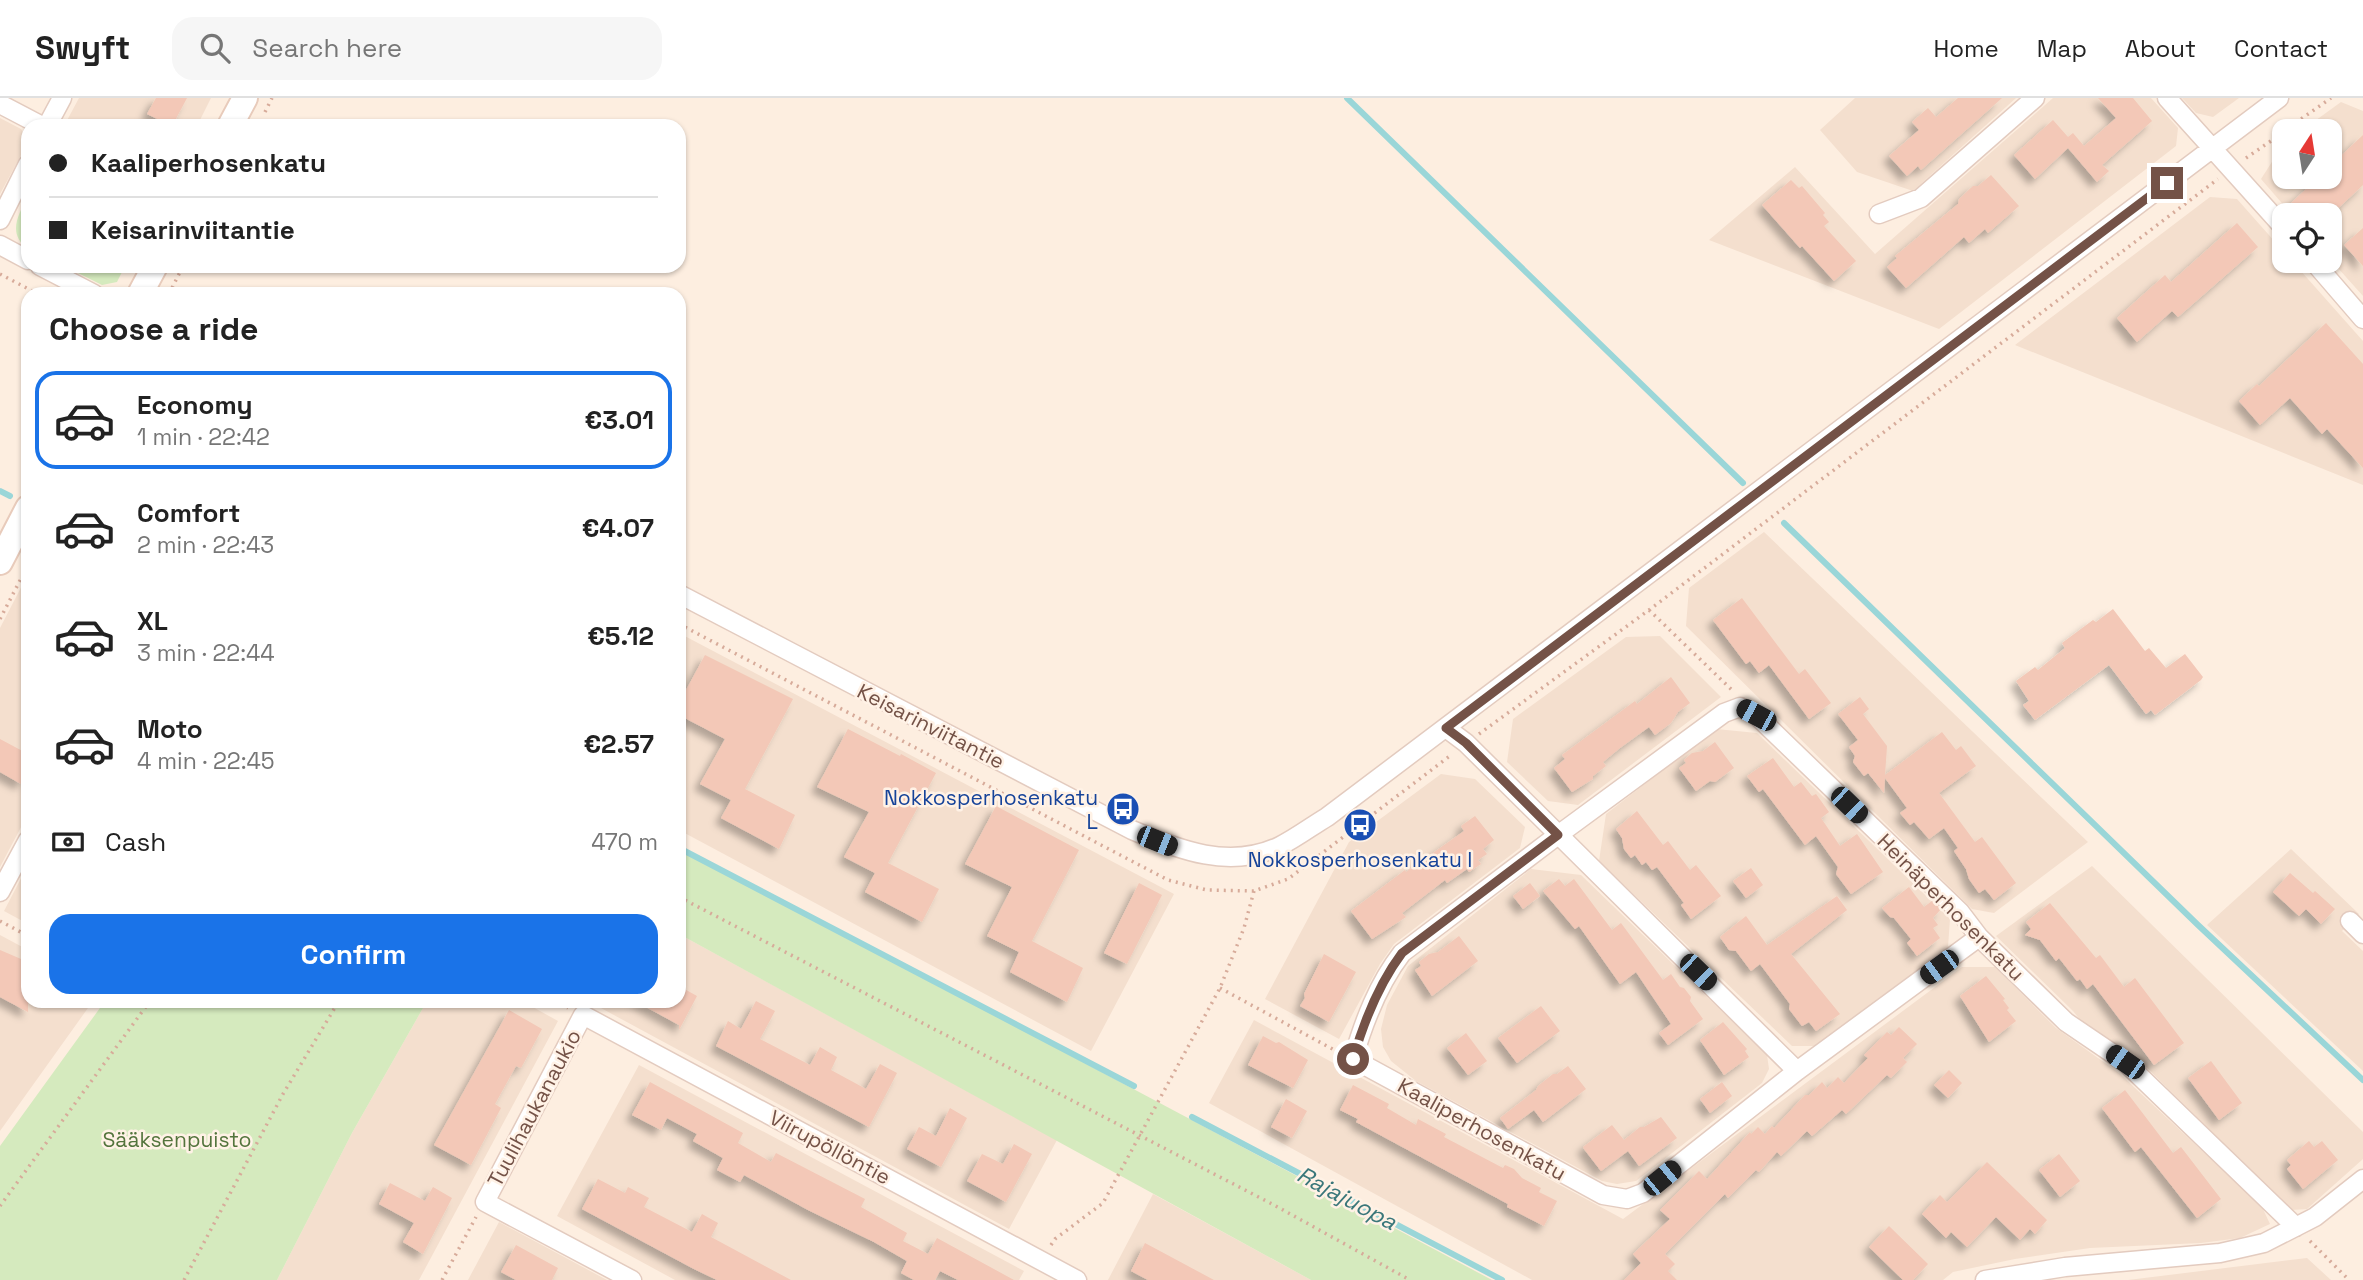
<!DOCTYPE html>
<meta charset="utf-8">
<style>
body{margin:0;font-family:"Space Grotesk",sans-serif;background:#f6f6f6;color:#222;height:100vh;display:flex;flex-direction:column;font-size:26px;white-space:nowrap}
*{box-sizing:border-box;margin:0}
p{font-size:23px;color:#767676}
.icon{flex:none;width:38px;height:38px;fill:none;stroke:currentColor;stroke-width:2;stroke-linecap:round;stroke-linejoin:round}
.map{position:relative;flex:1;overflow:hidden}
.panel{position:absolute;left:21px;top:189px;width:665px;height:721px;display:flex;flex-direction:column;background:#fff;border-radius:21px;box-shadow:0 2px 5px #0004}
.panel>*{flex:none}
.hud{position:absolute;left:21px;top:21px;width:665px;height:154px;border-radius:21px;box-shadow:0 2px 5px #0004;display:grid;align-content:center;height:154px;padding:0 28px;background:#fff}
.needle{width:46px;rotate:12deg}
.controls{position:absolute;left:2272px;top:21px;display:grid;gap:14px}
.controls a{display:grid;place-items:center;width:70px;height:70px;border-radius:14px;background:#fff;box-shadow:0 2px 5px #0004;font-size:35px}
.end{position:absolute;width:32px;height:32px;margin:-16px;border:9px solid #745247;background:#fff;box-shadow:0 0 0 4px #fff}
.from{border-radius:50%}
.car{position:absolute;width:21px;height:42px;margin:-21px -10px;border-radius:9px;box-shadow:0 0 5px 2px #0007;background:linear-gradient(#222 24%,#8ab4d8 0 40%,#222 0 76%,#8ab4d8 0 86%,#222 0)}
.hud b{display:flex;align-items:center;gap:24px;height:66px;font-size:26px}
.hud b+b{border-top:2px solid #e0e0e0}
.hud i{width:18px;height:18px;background:#222}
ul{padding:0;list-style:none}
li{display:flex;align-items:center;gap:21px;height:98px;margin:0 14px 10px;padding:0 14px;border:4px solid transparent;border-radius:21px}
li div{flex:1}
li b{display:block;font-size:26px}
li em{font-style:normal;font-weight:600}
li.current{border-color:#1a73e8}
li>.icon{width:63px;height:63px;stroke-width:1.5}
h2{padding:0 28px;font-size:32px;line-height:84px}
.pay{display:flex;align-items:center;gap:18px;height:77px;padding:0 28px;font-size:26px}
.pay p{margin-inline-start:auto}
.primary-button{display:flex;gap:14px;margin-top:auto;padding:14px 28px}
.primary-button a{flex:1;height:80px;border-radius:21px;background:#1a73e8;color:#fff;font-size:28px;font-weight:600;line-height:80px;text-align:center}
header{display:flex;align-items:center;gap:42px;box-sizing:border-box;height:98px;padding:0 35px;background:#fff;border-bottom:2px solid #e0e0e0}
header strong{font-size:33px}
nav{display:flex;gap:38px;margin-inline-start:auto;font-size:24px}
.search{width:490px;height:63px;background:#f6f6f6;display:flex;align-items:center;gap:18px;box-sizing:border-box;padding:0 24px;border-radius:21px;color:#767676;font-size:26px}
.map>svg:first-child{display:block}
.residential{fill:#f4dfce}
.green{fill:#d5eabe}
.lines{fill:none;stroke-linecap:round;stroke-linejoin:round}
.stream{stroke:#9ad6d8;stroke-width:6}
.building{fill:#f3c8b7;filter:url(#shadow)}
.street-casing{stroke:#e3cbbf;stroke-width:21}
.secondary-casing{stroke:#e8cbbb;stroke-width:28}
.path{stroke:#d7ab9a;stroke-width:3.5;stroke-dasharray:2 5;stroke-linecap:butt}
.street{stroke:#fff;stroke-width:18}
.secondary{stroke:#fff;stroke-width:24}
.route{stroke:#745247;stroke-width:9}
.labels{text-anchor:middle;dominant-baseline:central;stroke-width:5;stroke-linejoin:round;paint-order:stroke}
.street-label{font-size:21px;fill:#745247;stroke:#fff2e6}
.transit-label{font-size:21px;fill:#164399;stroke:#fff2e6;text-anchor:end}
.park-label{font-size:21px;fill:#53743c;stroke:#fff2e6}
.water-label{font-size:23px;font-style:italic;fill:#3a777a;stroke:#fff2e6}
</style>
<header>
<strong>Swyft</strong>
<div class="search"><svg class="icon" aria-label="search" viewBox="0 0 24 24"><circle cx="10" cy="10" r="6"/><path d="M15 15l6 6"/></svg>Search here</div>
<nav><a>Home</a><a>Map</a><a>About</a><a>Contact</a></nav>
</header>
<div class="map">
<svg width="2363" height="1182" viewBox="0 0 2363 1182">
<defs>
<filter id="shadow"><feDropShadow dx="-6" dy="6" stdDeviation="3.5" flood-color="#0004"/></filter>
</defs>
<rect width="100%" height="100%" fill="#fdeee0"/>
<path class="residential" d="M79 0H211L197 28H64Z
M1855 0H2016L1913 93 1857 74 1820 32Z
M2053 0H2151L2178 30 2176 48 1939 231 1709 142 1795 69 1875 156Z
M2182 0H2239L2213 19 2196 15Z
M2341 4 2363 13V198L2329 160V117H2292L2261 81 2284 45V79H2329V33H2301Z
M0 20 21 31 26 39V48L0 96Z
M2210 99 2237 101 2284 154V163H2292L2363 243V387L2015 247Z
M1764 434 2088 744 1994 815 1972 811 1686 528 1689 490Z
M28 476V716L0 769V530Z
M679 535 1174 796 1091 953 679 732Z
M1660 538 1721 599 1578 707 1548 703 1507 664 1513 621 1626 539Z
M1716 631 1757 635 1950 821 1948 849 1822 948H1792L1599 763 1606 716Z
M1441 676 1475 681 1525 729 1520 750 1394 846 1380 866 1339 941 1265 901 1349 744Z
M2291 751 2359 816 2342 833 2363 853V973L2207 827Z
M28 767V826L4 813Z
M2092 768 2363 1034V1061L2307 1111 2291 1112 2137 960 2090 934 2073 913 1996 838Z
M1531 771 1581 777 1767 957 1769 971 1762 985 1636 1083 1617 1086 1602 1083 1416 983 1391 963 1383 949 1381 931 1387 907 1408 868Z
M679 836 1057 1042 1009 1131 588 903H679Z
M0 837 28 852V903H93L0 1033Z
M1962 869H1995L2056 930 2119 975 2262 1109 2270 1126 2240 1140 2201 1145 2090 1150 2015 1161 1953 1174 1943 1182H1532L1209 1005 1254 922 1623 1121Z
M427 903H522L558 923 419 1182H277L352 1035Z
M639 967 1024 1173 1019 1182H675L557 1118Z
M1153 1096 1311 1182H1108Z
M499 1124 607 1182H468Z
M2307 1160 2331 1182H2128Z"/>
<path class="green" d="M28 98V151C7 136 18 117 28 98Z
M64 168H125L117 184 102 187Z
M679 750V749L1492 1182H1311L679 836Z
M105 903H427L352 1035 277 1182H0V1048Z"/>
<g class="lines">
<path class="stream" d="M1347 0 1743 385
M0 393 10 398
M1784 425 2198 827 2363 982
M679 750 1134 988
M1192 1019 1502 1182"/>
</g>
<path class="building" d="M156 0H187L172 28 147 16Z
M1958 0H2002L1921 72 1918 68 1907 78 1889 58 1919 32 1912 24 1928 10 1936 19Z
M2098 0H2133L2152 23 2102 67 2109 73 2097 84 2068 50 2035 81 2014 57 2053 22 2068 39 2073 35 2084 48 2116 20Z
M2363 37V87L2331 117H2303L2291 105 2319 79H2329V69Z
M1991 77 2019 108 1988 135 1985 131 1969 145 1964 139 1906 190 1887 169 1897 160 1895 158 1958 106 1959 101 1973 88H1978Z
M1791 82 1799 90 1802 88 1825 115 1823 117 1829 124 1824 128 1856 163 1834 183 1802 148 1800 150 1762 107Z
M2237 125 2258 149 2178 219 2172 213 2137 244 2117 220 2165 177 2171 184Z
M2363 130V168L2344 147Z
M2326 225 2363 266V370L2327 331 2322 336 2290 300 2260 327 2239 303 2257 286 2259 288Z
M1742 500 1799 576 1805 571 1831 605 1809 621 1769 567 1759 575 1750 563 1746 566 1713 522Z
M2113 511 2145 553 2149 550 2166 570 2185 556 2203 579 2201 582 2155 617 2151 612 2146 616 2109 567 2035 622 2023 607 2029 603 2016 583 2035 569 2038 572 2065 550 2062 545 2093 522 2096 524Z
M705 557 793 601 745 691 795 717 779 751 721 720 731 702 700 686 725 641 679 617V605Z
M1671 579 1690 605 1678 614 1671 625 1655 637 1649 629 1620 650 1603 664 1606 668 1593 678V681L1572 694 1554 670 1565 661 1562 657 1635 603 1637 606Z
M1860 599 1869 611 1863 616 1887 648 1885 677 1942 634 1956 652 1961 648 1976 668 1939 695 1975 744 1982 739 2016 785 1994 802 1985 791 1979 795 1969 781 1966 771 1954 753 1958 750 1944 730 1929 741 1914 724 1910 727 1900 715 1907 710 1885 680 1884 695 1868 675 1864 678 1853 664 1855 658 1849 649 1858 642 1838 616Z
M848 631 900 658 901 656 936 675 888 765 939 791 922 824 865 794 875 775 844 759 869 714 817 689Z
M0 641 28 656V674L21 686 0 674Z
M1715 644 1734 670 1715 684 1710 683 1696 693 1679 670 1686 665 1684 662 1692 655 1703 653Z
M1773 660 1794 689 1801 684 1812 698 1816 696 1829 714 1821 720 1840 748 1857 736 1883 774 1851 796 1836 776 1838 769 1816 738 1805 747 1763 691 1759 694 1747 678Z
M996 708 1079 752 1032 843 1083 870 1067 904 1010 874 1019 854 987 838 1012 789 965 766Z
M1637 713 1663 747 1668 743 1690 772 1696 767 1721 798 1691 821 1681 807 1684 805 1657 769 1652 772 1646 764 1642 767 1635 757 1631 760 1624 751 1622 740 1616 731Z
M1475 718 1494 742 1483 751 1487 756 1478 762 1481 766 1469 774 1467 771 1447 785 1445 782 1402 815 1406 819 1372 841 1351 813 1405 772 1406 774 1464 733 1461 728Z
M1751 770 1763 787 1746 800 1733 783Z
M2290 775 2313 795 2315 793 2335 811 2321 826 2306 811 2299 818 2273 794Z
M1559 781 1565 788 1574 781 1612 832 1621 825 1663 882 1671 876 1680 889 1684 890 1691 899 1690 903 1703 921 1668 947 1659 935 1671 926 1636 874 1620 886 1579 828 1575 831 1543 793Z
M1139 785 1162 797 1127 866 1104 855Z
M1530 785 1540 798 1523 811 1513 798Z
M1909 789 1924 809 1932 803 1941 811 1933 820 1938 827 1933 830 1940 840 1917 858 1907 845 1911 841 1894 820 1890 819 1882 810Z
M1837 798 1847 812 1791 856 1840 916 1816 933 1809 924 1802 928 1789 911 1790 906 1760 866 1751 873 1736 853 1729 852 1720 839 1746 818 1767 847Z
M2050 805 2096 860 2100 857 2124 889 2135 880 2184 945 2154 967 2093 886 2087 891 2080 881 2077 883 2059 860 2056 863 2040 842 2025 837 2031 831 2026 824Z
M1459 838 1478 863 1432 898 1415 872 1421 868 1419 864 1429 856 1438 854Z
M0 852 28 864V914L0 899Z
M1324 856 1356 874 1329 924 1300 908 1305 900 1304 896Z
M1986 878 2005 901 2003 902 2009 910 2007 912 2016 923 1989 944 1960 898Z
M679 888 697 898 679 932V927L635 903H679Z
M756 903 775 913 760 941 810 967 820 949 837 959 831 972 866 991 880 966 897 975 869 1029 716 948 728 923 741 931Z
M1541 908 1560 933 1517 965 1498 940Z
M509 912 542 931 521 970 516 968 495 1006 501 1010 471 1067 434 1047Z
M1723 924 1747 951 1745 953 1749 959 1724 977 1700 942Z
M1899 929 1917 946 1903 960 1907 964 1891 980 1887 977 1846 1016 1842 1012 1812 1038 1807 1033 1781 1058 1777 1054 1759 1074 1756 1072 1728 1100 1725 1096 1665 1156 1675 1166 1668 1173 1677 1182H1624L1641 1165 1633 1156 1670 1121 1660 1112 1699 1073 1707 1081 1750 1034 1751 1036 1758 1029 1765 1036 1772 1028 1774 1030 1805 997H1809L1822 984 1827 990 1838 979 1844 985 1868 960 1864 957 1887 934 1891 937Z
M1466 935 1487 963 1468 977 1447 950Z
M1263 938 1276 945 1279 944 1308 962 1293 990 1248 967Z
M2211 963 2242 1005 2219 1022 2188 980Z
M1568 968 1586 991 1543 1024 1534 1012 1508 1031 1500 1020 1536 992 1538 988 1553 976H1557Z
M1949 972 1962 985 1948 1000 1934 987Z
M650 984 743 1035 738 1045 771 1064 776 1055 865 1101 861 1109 907 1135 903 1143 928 1156 937 1140 1014 1182H958L940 1173 935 1182H914L901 1175 907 1163 874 1144 808 1112 744 1077 740 1084 717 1072 723 1060 693 1043 697 1036 667 1020 661 1032 632 1017Z
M1722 984 1732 998 1710 1015 1700 1001Z
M1353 987 1389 1006 1387 1010 1416 1027 1418 1021 1446 1036 1444 1039 1503 1070 1505 1067 1514 1071 1522 1080 1541 1090 1539 1094 1557 1103 1544 1128 1507 1109 1508 1106 1356 1024 1358 1021 1340 1012Z
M2125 992 2173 1055 2181 1049 2221 1101 2197 1120 2141 1049 2135 1054 2102 1010Z
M1286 1001 1307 1013 1292 1040 1271 1029Z
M950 1010 967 1020 941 1069 907 1051 919 1029 936 1038Z
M1661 1019 1677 1040 1639 1068 1628 1053 1601 1073 1584 1051 1583 1049 1612 1027 1624 1042 1640 1029H1644Z
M2309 1043 2314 1049 2322 1043 2338 1062 2303 1091 2287 1071 2291 1067 2287 1062Z
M1014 1046 1032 1056 1006 1104 967 1083 982 1056 1003 1066Z
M2059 1056 2080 1083 2060 1099 2039 1072Z
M1987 1064 2047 1122 2035 1136 2030 1131 2020 1142 1996 1119 1967 1149 1951 1134 1946 1140 1922 1116 1940 1097 1947 1104Z
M598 1081 625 1095 628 1089 649 1100 644 1109 692 1134 702 1116 718 1125 711 1139 791 1182H717L694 1171 582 1111Z
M390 1085 425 1103 433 1089 452 1100 423 1156 403 1144 414 1125 379 1106Z
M1889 1128 1928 1166 1913 1182H1903L1869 1149Z
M1145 1145 1214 1182H1148L1131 1173Z
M516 1147 558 1170 552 1182H516L501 1174Z"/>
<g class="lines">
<defs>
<path id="street" d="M2167 0 2284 130
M0 6 42 28
M47 28 62 0
M1879 116 1921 100 2035 0
M0 122 28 66
M0 147 28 162
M2313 163 2363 221
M40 168 94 196
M679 496 1132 732C1179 752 1230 772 1280 748 1296 740 1312 728 1327 719L2279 0
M1446 630 1466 645 1797 973 1979 839
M0 794 28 742
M2350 823 2363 836
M1797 973 1643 1095 1627 1101 1603 1097 1353 961C1364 923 1378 886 1402 855L1558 737 1724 615 1740 609 1756 617 1960 814 1979 839 2066 924 2125 964 2296 1129
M632 1182 485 1104 583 917 1077 1182
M1985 1182 2065 1169 2220 1155 2264 1145 2315 1119 2363 1081"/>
<path id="secondary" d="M230 28 245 0
M140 196 155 168
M0 464 28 410"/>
</defs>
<use href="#street" class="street-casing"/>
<use href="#secondary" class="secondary-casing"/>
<path class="path" d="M265 14 272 0
M2284 33 2331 0
M2246 60 2284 34
M0 176 38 196
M169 196 183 168
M1649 512 1733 593
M0 521 28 467
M679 526 1168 782 1207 792 1254 793 1288 781 1451 657
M1479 636 1649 512 2218 81
M679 799 1274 1107 1410 1182
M0 823 28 838
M1220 890 1338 954
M555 903 568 910
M0 1108 150 903
M2310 1143 2349 1182
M1051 1147 1055 1141 1103 1105 1220 890 1244 830 1254 793
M184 1182 283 996 339 903
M442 1182 476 1119"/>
<use href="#street" class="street"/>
<use href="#secondary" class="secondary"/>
</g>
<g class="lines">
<path class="route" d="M1353 961C1364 923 1378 887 1402 855L1558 737 1466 645 1446 630 2167 85"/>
</g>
<defs>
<symbol id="bus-disc" viewBox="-11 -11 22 22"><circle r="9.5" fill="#1a4fb4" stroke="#fff2e6"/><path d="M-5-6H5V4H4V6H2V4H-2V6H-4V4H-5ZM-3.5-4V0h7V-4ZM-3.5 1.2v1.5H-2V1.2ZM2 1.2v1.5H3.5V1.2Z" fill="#fff"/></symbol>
</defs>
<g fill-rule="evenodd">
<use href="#bus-disc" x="1104" y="692" width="38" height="38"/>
<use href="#bus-disc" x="1341" y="708" width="38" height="38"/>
</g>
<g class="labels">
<g class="street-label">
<text transform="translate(931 628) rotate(27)">Keisarinviitantie</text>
<text transform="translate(1951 809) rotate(45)">Heinäperhosenkatu</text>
<text transform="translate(534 1010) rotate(-62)">Tuulihaukanaukio</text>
<text transform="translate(1482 1031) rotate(29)">Kaaliperhosenkatu</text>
<text transform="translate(830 1049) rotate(28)">Viirupöllöntie</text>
</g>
<g class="transit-label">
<text x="1098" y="699">Nokkosperhosenkatu<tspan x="1098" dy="24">L</tspan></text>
<text x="1360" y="761" text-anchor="middle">Nokkosperhosenkatu I</text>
</g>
<g class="park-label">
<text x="177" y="1041">Sääksenpuisto</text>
</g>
<g class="water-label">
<text transform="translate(1347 1100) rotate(28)">Rajajuopa</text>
</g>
</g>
</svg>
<div class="controls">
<a><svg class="needle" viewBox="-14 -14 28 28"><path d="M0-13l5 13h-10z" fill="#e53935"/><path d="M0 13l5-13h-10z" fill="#767676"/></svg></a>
<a><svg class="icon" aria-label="locate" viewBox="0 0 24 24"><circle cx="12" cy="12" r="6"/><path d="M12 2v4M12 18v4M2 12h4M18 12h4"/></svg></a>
</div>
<i class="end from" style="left:1353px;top:961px"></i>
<i class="end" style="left:2167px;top:85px"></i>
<i class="car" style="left:1756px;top:617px;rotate:298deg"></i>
<i class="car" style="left:1849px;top:707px;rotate:134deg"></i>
<i class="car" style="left:1157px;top:743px;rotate:112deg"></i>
<i class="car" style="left:1939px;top:869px;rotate:234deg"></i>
<i class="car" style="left:1698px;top:874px;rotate:134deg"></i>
<i class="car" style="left:2125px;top:964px;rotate:305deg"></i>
<i class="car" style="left:1662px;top:1080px;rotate:51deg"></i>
<div class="hud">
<b><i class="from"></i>Kaaliperhosenkatu</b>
<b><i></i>Keisarinviitantie</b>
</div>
<section class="panel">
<h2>Choose a ride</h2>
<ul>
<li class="current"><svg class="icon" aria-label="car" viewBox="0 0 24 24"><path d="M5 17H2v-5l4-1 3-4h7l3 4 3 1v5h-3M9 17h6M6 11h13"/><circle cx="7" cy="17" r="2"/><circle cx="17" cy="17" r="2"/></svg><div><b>Economy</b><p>1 min · 22:42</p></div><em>€3.01</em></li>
<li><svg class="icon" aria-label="car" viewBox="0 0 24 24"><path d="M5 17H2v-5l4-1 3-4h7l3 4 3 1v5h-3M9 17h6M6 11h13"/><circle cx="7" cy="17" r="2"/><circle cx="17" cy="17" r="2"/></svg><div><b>Comfort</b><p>2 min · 22:43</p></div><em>€4.07</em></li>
<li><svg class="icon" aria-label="car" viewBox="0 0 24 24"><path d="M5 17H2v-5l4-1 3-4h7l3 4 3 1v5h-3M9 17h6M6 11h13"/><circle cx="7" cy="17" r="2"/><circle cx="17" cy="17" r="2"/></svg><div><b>XL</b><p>3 min · 22:44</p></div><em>€5.12</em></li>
<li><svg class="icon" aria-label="car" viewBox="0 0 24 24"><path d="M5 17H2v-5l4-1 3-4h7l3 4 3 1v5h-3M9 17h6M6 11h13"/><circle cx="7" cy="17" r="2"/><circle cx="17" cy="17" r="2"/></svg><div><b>Moto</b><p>4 min · 22:45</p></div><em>€2.57</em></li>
</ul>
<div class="pay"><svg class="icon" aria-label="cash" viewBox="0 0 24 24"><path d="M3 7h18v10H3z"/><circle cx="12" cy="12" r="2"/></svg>Cash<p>470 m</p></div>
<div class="primary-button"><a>Confirm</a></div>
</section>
</div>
